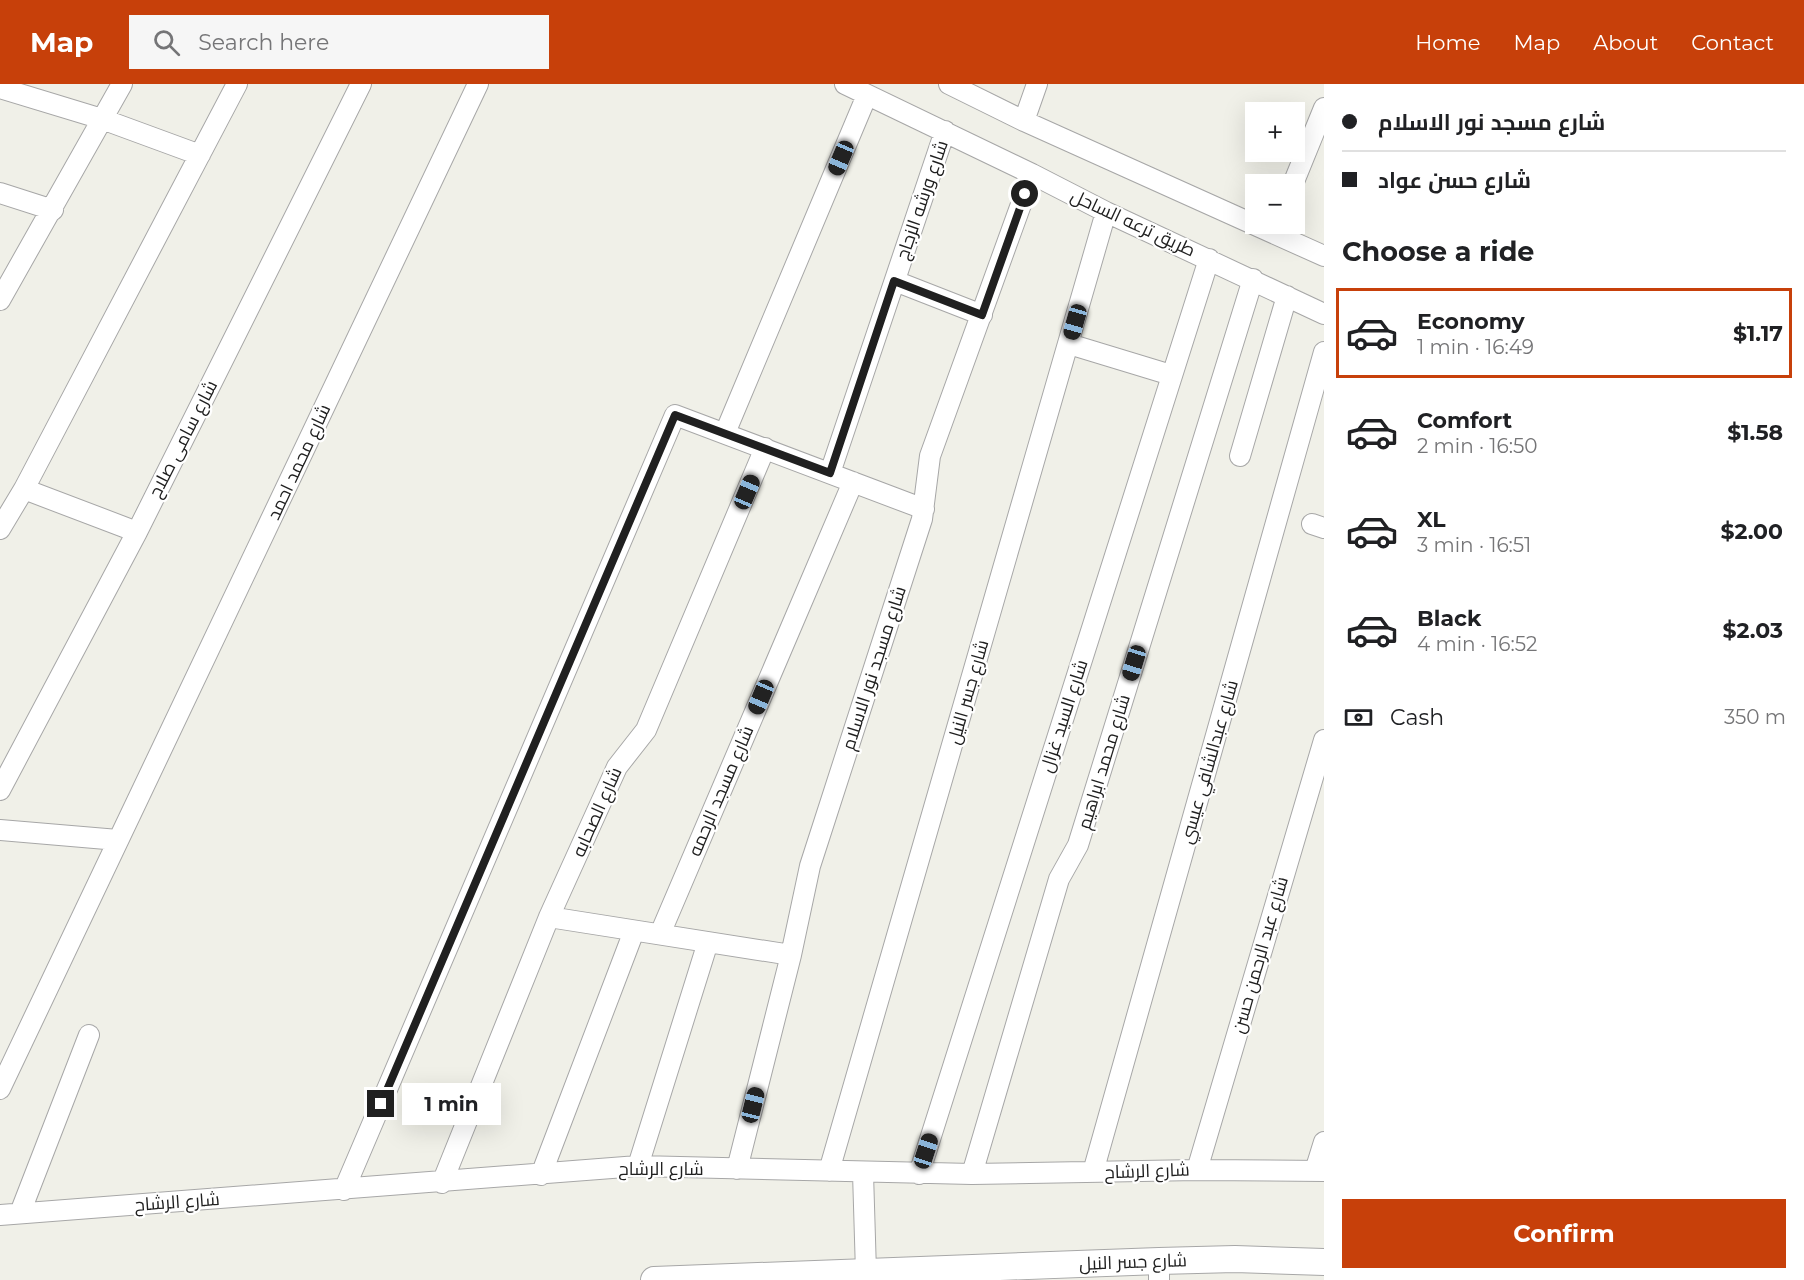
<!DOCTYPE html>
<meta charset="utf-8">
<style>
body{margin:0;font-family:Montserrat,Cairo,sans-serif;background:#f6f6f6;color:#202124;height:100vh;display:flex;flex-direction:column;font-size:22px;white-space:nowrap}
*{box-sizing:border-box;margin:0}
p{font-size:20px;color:#757577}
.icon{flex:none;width:33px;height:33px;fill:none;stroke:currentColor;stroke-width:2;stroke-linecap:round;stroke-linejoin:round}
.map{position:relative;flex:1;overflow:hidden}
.sheet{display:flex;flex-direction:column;background:#fff;width:480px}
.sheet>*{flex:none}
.top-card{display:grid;align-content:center;height:132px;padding:0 18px;background:#fff}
.controls{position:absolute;left:1245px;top:18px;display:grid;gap:12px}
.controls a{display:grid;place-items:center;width:60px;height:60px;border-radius:0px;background:#fff;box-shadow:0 6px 24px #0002;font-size:30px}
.end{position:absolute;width:27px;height:27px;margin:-14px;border:8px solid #202020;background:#fff;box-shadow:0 0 0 3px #fff}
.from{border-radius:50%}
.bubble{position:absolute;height:42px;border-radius:0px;background:#fff;box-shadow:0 6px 24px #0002;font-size:20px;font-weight:700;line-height:42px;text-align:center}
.car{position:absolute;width:18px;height:36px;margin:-18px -9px;border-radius:8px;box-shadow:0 0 4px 2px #0007;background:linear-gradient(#222 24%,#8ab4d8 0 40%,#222 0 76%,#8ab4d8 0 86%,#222 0)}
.top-card b{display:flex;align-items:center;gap:21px;height:57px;font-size:22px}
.top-card b+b{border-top:2px solid #e0e0e0}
.top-card i{width:15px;height:15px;background:#202124}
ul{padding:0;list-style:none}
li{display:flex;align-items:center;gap:18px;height:90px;margin:0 12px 9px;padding:0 6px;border:3px solid transparent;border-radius:0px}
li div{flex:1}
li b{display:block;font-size:22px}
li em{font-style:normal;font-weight:700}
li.active{border-color:#c7400a}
li>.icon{width:54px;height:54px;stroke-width:1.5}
h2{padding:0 18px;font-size:27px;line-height:72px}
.pay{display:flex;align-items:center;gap:15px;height:66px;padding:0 18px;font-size:22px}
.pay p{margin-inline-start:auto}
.button{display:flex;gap:12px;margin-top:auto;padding:12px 18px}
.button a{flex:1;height:69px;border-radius:0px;background:#c7400a;color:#fff;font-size:24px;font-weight:700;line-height:69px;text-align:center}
header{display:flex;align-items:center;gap:36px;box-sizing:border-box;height:84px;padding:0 30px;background:#c7400a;color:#fff}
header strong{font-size:28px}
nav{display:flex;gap:33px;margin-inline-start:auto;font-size:21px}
.search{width:420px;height:54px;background:#f6f6f6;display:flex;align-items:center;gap:15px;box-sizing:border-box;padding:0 21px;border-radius:0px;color:#757577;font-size:22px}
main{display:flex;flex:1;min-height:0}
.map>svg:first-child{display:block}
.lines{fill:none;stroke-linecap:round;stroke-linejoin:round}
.minor-casing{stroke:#a7a7a7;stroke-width:22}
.tertiary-casing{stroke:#a7a7a7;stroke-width:28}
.minor{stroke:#fff;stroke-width:20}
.tertiary{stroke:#fff;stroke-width:26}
.route{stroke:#202020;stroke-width:8}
.labels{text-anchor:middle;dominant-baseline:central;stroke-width:4.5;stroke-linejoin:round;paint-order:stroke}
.street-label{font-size:18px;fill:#202020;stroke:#fff}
</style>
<header>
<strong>Map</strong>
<div class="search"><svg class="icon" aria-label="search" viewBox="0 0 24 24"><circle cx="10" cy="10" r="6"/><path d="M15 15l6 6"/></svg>Search here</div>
<nav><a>Home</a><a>Map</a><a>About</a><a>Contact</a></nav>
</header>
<main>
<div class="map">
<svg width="1324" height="1196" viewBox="0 0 1324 1196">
<rect width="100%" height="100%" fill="#f0f0e8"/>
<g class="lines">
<defs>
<path id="minor" d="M845 0 1032 90 1106 128 1324 230
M949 0 1024 37 1324 172
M0 4 102 35 200 71
M1024 37 1037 0
M1293 100 1324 24
M0 109 53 126
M895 197 982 231
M0 216 122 0
M1069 260 1171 291
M725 349 867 11
M1240 372 1287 212
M830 389 945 47
M24 405 137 448
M1312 440 1324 444
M0 445 24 405 237 0
M0 706 137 448 361 0
M0 746 118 756
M549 833 791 871
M660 850 853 398
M0 1005 478 0
M638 1082 708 858
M737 1085 791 871 810 782 922 435 930 372 1032 90
M1197 1086 1324 656
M829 1087 1106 128
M1315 1087 1324 1058
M1093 1088 1324 268
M863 1089 866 1188
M919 1090 1209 175
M972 1090 1059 795 1078 761 1253 195
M541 1091 634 847
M442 1099 549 833 617 683 646 646 765 364
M344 1106 675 331 924 425
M20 1129 89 951
M0 1131 638 1082 972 1090 1197 1086 1324 1087
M1159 1196V1177"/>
<path id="tertiary" d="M654 1196 1159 1177 1235 1175 1324 1178"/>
</defs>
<use href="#minor" class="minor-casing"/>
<use href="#tertiary" class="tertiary-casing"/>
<use href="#minor" class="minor"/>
<use href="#tertiary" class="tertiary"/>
</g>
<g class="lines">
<path class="route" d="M381 1020 675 331 830 389 894 197 982 231 1025 110"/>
</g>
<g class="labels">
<g class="street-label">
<text transform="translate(922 116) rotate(-71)">شارع ورشه الزجاج</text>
<text transform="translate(1133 139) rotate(25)">طريق ترعه الساحل</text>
<text transform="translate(183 355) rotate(-63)">شارع سامى صلاح</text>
<text transform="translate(299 378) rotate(-65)">شارع محمد احمد</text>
<text transform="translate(874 584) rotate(-72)">شارع مسجد نور الاسلام</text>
<text transform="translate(968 608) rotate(-74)">شارع جسر النيل</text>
<text transform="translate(1064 632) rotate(-72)">شارع السيد غزال</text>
<text transform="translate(1104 678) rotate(-73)">شارع محمد ابراهيم</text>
<text transform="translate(1209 678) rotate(-74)">شارع عبدالشافي عيسي</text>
<text transform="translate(721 707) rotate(-67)">شارع مسجد الرحمه</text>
<text transform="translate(597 728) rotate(-66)">شارع الصحابه</text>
<text transform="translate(1260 871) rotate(-74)">شارع عبد الرحمن حسن</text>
<text x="661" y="1085">شارع الرشاح</text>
<text transform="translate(1147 1087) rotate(-2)">شارع الرشاح</text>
<text transform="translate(177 1118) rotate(-4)">شارع الرشاح</text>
<text transform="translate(1133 1178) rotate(-2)">شارع جسر النيل</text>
</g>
</g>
</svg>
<div class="controls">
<a>+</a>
<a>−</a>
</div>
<i class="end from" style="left:1025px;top:110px"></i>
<i class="end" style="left:381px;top:1020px"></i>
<div class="bubble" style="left:402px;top:999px;width:99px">1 min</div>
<i class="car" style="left:841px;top:74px;rotate:203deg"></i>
<i class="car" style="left:1075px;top:238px;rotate:196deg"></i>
<i class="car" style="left:747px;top:408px;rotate:23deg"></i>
<i class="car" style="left:1134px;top:579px;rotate:197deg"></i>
<i class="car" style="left:761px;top:613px;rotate:203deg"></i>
<i class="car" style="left:753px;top:1021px;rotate:14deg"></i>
<i class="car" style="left:926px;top:1067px;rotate:18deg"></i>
</div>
<section class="sheet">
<div class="top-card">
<b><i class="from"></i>شارع مسجد نور الاسلام</b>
<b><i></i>شارع حسن عواد</b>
</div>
<h2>Choose a ride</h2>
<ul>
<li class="active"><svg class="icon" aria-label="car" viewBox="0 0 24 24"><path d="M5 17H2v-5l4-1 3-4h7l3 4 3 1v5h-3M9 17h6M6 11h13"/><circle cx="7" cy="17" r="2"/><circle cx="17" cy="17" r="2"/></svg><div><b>Economy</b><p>1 min · 16:49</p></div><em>$1.17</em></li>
<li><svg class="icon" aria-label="car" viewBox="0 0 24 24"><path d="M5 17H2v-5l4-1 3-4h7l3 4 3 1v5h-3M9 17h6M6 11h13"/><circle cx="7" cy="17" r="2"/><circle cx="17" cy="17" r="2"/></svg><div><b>Comfort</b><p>2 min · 16:50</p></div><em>$1.58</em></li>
<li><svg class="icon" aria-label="car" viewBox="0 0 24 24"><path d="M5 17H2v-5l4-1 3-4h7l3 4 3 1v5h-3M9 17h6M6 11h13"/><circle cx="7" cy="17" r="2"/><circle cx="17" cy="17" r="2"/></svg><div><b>XL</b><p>3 min · 16:51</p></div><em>$2.00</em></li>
<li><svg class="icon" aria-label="car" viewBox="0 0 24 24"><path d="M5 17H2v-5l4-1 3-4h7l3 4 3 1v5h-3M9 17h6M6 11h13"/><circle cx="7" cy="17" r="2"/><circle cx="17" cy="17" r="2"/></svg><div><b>Black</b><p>4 min · 16:52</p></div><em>$2.03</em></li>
</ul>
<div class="pay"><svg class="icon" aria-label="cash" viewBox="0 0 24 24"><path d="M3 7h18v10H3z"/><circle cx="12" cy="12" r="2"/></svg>Cash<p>350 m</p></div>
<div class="button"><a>Confirm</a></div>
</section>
</main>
